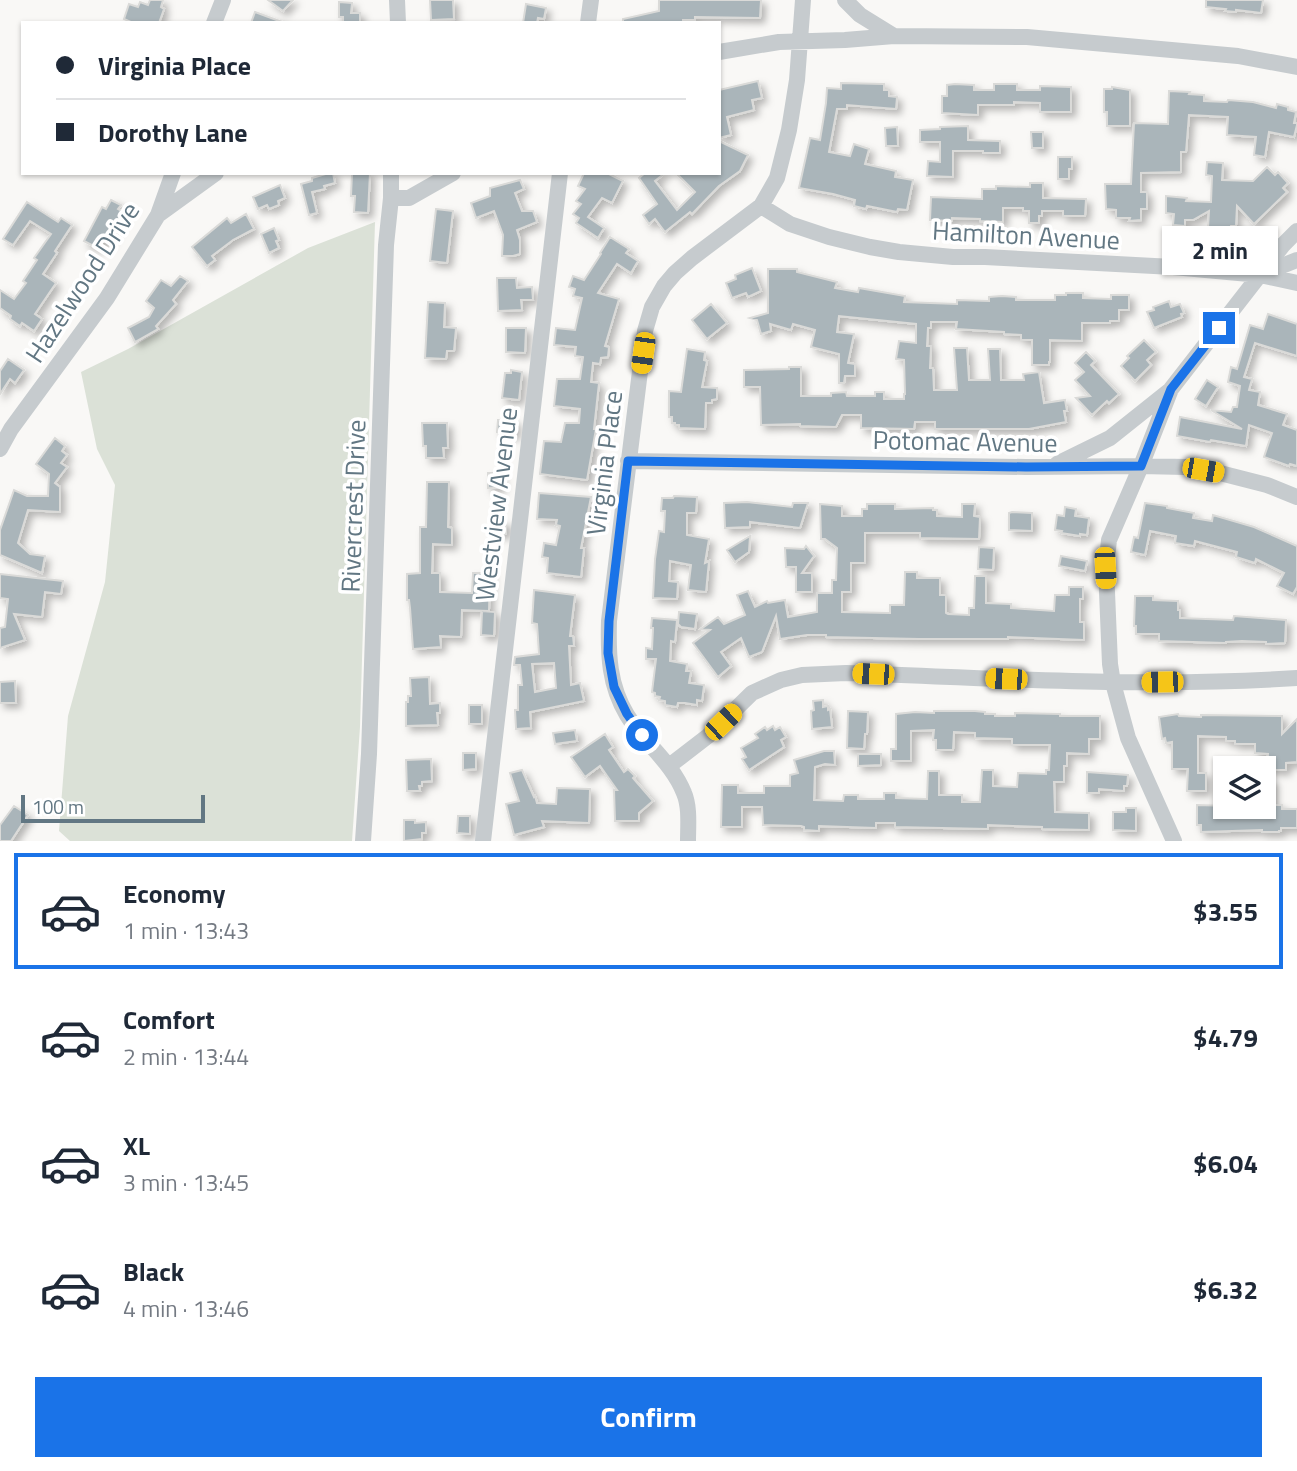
<!DOCTYPE html>
<meta charset="utf-8">
<style>
body{margin:0;font-family:"Titillium Web",sans-serif;background:#f6f6f7;color:#1f2937;height:100vh;display:flex;flex-direction:column;font-size:26px;white-space:nowrap}
*{box-sizing:border-box;margin:0}
p{font-size:23px;color:#747a83}
.icon{flex:none;width:38px;height:38px;fill:none;stroke:currentColor;stroke-width:2;stroke-linecap:round;stroke-linejoin:round}
.map{position:relative;height:841px;overflow:hidden}
.sheet{display:flex;flex-direction:column;background:#fff;flex:1}
.sheet>*{flex:none}
.guide{position:absolute;left:21px;top:21px;width:700px;height:154px;border-radius:0px;box-shadow:0 2px 5px #0004;display:grid;align-content:center;height:154px;padding:0 35px;background:#fff}
.buttons{position:absolute;left:1213px;top:756px;display:grid;gap:14px}
.buttons a{display:grid;place-items:center;width:63px;height:63px;border-radius:0px;background:#fff;box-shadow:0 2px 5px #0004;font-size:35px}
.scale{position:absolute;left:21px;bottom:18px;width:184px;box-sizing:border-box;padding-left:7px;border:4px solid #627783;border-top:0;font-size:19px;line-height:24px;white-space:nowrap;color:#627783;-webkit-text-stroke:5px #fff;paint-order:stroke}
.end{position:absolute;width:32px;height:32px;margin:-16px;border:9px solid #1a73e8;background:#fff;box-shadow:0 0 0 4px #fff}
.from{border-radius:50%}
.bubble{position:absolute;height:49px;border-radius:0px;background:#fff;box-shadow:0 2px 5px #0004;font-size:23px;font-weight:700;line-height:49px;text-align:center}
.car{position:absolute;width:21px;height:42px;margin:-21px -10px;border-radius:9px;box-shadow:0 0 5px 2px #0007;background:linear-gradient(#f5c518 24%,#345 0 40%,#f5c518 0 76%,#345 0 86%,#f5c518 0)}
.guide b{display:flex;align-items:center;gap:24px;height:66px;font-size:26px}
.guide b+b{border-top:2px solid #e0e1e3}
.guide i{width:18px;height:18px;background:#1f2937}
ul{padding:12px 0 0;list-style:none}
li{display:flex;align-items:center;gap:21px;height:116px;margin:0 14px 10px;padding:0 21px;border:4px solid transparent;border-radius:0px}
li div{flex:1}
li b{display:block;font-size:26px}
li em{font-style:normal;font-weight:700}
li.selected{border-color:#1a73e8}
li>.icon{width:63px;height:63px;stroke-width:1.5}
.primary-button{display:flex;gap:14px;margin-top:auto;padding:14px 35px}
.primary-button a{flex:1;height:80px;border-radius:0px;background:#1a73e8;color:#fff;font-size:28px;font-weight:700;line-height:80px;text-align:center}
.map>svg:first-child{display:block}
.green{fill:#dbe1d7}
.building{fill:#aab5ba;stroke:#dadad8;stroke-width:2;fill-rule:evenodd;filter:url(#shadow)}
.lines{fill:none;stroke-linecap:round;stroke-linejoin:round}
.minor{stroke:#c6cbce;stroke-width:16}
.route{stroke:#1a73e8;stroke-width:9}
.labels{text-anchor:middle;dominant-baseline:central;stroke-width:7;stroke-linejoin:round;paint-order:stroke}
.street-label{font-size:26px;fill:#627783;stroke:#fff}
</style>
<div class="map">
<svg width="1297" height="841" viewBox="0 0 1297 841">
<defs>
<filter id="shadow"><feDropShadow dx="4.5" dy="4.5" stdDeviation="3.5" flood-color="#0004"/></filter>
</defs>
<rect width="100%" height="100%" fill="#f9f8f6"/>
<path class="green" d="M375 222 360 727 352 841H70L59 831 68 716 105 582 115 485 97 449 81 372 128 349 308 248Z"/>
<path class="building" d="M150 0H163L161 7 164 9 159 23H133L124 19 129 4 138 7 140 2 148 5Z
M268 0H293L283 11Z
M430 0H453L454 19 431 20Z
M659 0H761L760 18 695 17V20H683V23H623V19L659 11Z
M1206 0H1263L1261 13 1236 10V12L1225 11 1226 9 1206 7Z
M339 2 352 3 351 13H360V23H343V17H339Z
M526 4 546 8 544 19 538 18 537 23H523Z
M255 12 282 22V23H251Z
M758 81 762 98 752 100 754 110 727 117 731 135 719 138V90Z
M841 83 884 84V90H889V96L897 97 896 109 847 105V109H837L829 152 850 156 854 144 869 149 865 164 896 171 895 177 913 180 907 210 898 209 897 212 867 206 866 209 854 206 855 200 833 194 799 188 810 138 820 140 826 103 827 88 841 89Z
M955 84 974 85V90H994V84H1017V90H1040V86L1071 87V112H1040V103L1014 102V105H978V115L942 113V96H947V85Z
M1112 87 1130 90V126H1107V112H1104V89H1112Z
M1169 91 1190 92 1189 94 1204 95V101L1227 102 1228 100 1253 102 1276 108 1277 104 1288 107V110L1296 112 1294 123H1297V125L1294 137 1269 132 1265 157 1254 155 1256 137 1227 135 1228 117 1189 115 1186 152H1181V172L1141 173V192H1147V209H1141V220L1129 221 1130 218H1116V210L1106 209 1105 184H1131L1134 123 1168 124Z
M968 126V140L1000 141V153H983V151H953V177L927 176 928 161 940 162V142H920V130L940 129V127Z
M897 127 898 146H886L885 128Z
M1031 132H1043V148H1032Z
M719 141 748 155 740 171 719 186 692 214 690 212 665 232 655 219 649 224 643 215 657 204 639 178 645 173H665L655 181 677 210 695 192 676 173H719Z
M1058 157H1072V169H1069V179H1058Z
M1207 162 1223 163 1222 180 1253 181 1267 167 1275 175 1278 172 1288 183 1283 188 1287 192 1254 224 1237 206 1236 226H1231L1230 229 1208 228 1209 211 1193 220H1185V226L1173 225 1174 214 1166 213V196L1187 198 1186 201 1211 202 1212 176 1206 175Z
M329 173H333L335 183 324 186 325 189 312 192 317 213 309 215 301 184 312 181V178Z
M352 173H370L368 213 354 212 355 196H351Z
M584 173H607L623 181 612 203 602 198 588 217 604 228 598 238 576 223 579 218 573 214 581 204 576 201 585 189 578 186Z
M520 180 524 189 515 193 522 211H533L537 222 517 230 520 240V254L513 256H502L503 235 494 211 476 218 471 203 490 196V188Z
M1030 183H1043V198L1086 199 1085 216H1063V211H1042V216H1039V223H1029V211H1023V208H1003V222L980 221V219L952 218V221L930 220 931 197 982 199V189H996V186L1030 187Z
M280 185 285 198 278 201 279 205 269 209 267 205 258 209 253 197Z
M111 200 121 205 118 209 123 212 108 241 104 239 99 249 84 241 102 207 106 209Z
M27 202 58 222 61 218 72 225 55 251 57 253 43 274 56 283 35 314 42 319 34 331 22 323 20 326 10 319 11 316 0 308V290L14 299 26 283 23 281 37 260 34 258 51 234 30 221 13 245 3 239Z
M436 209 453 211 447 263 430 261Z
M246 214 254 229 233 240 212 256 215 260 207 266 192 247 227 218 231 223Z
M274 228 279 240 276 241 279 248 269 253 261 234Z
M610 237 629 249 626 253 638 261 631 273 617 264 598 293 619 299 605 346 609 347 608 357 601 358 600 364 593 363 591 382 599 383 594 429H596L587 480 540 474 544 441 561 442 565 423H579L580 409 554 406 557 379H580L583 357 575 356 576 347 554 345 556 328 575 330 582 298 573 296 575 289 569 287 573 276 584 280 601 254 600 253Z
M752 268 761 291 748 297 746 293 732 298 726 283 736 279 735 275Z
M768 269H797V272L837 282 835 288 858 292 859 288 905 296 904 302 957 304V300L989 301V297L1002 296 1016 297V300H1055V295H1066V293H1083V298L1111 299V295H1129V310H1119V321H1110V323H1082V341L1050 340V362H1049V365H1032V340H1021V335L1004 334V332L956 329 957 322H931V328H928L927 346H931L930 368H933L934 390H957L954 348H967L969 380H990L988 349H1000L1001 380H1024L1023 374 1039 372 1044 403 1065 400 1067 411H1064L1066 422 1029 429H935V422H915L914 429 861 428V415H842L836 427 800 426V424L761 425 760 387H744V370L789 369V367H801V396H831V393L846 392 847 396H875V392H884V399H904V394H905L904 360 896 359 899 341 916 343V324L839 316 837 332 854 334 848 363 855 364V376H845L844 383H839V354L811 347 815 330 793 324 791 330 770 324 771 331 761 334 757 320 750 318 768 313Z
M180 276 188 281 173 300 176 304 156 326 158 329 135 342 128 328 149 317 154 308 146 301 161 280 171 286Z
M497 278H516L517 288 532 287 533 300H521L522 310 498 311Z
M1169 301 1171 307 1180 304 1184 313 1181 314 1182 317 1154 328 1147 312 1154 310 1153 307Z
M428 302 445 303 444 327 456 328 454 351H447L446 359 425 358Z
M711 304 727 323 707 339 692 320Z
M1268 314 1297 324V356L1255 343 1244 377 1252 379 1249 390 1260 392 1258 405 1287 414 1283 425 1297 430V466L1290 464 1289 466 1264 457 1272 433 1249 425 1246 446 1211 440 1210 442 1177 436 1180 417 1242 429 1211 410 1231 412 1233 407H1237L1240 386 1228 382 1231 367 1237 369 1250 325 1263 329Z
M506 328H526L525 353 506 352Z
M1144 340 1156 352 1147 360 1151 365 1135 381 1121 366 1129 358 1127 356Z
M687 349 705 352 704 360 707 361 702 387 717 388V399L712 400V403H706L705 429 679 428V425H675V423H672V417H669V391L681 392Z
M1086 352 1095 361 1091 365 1119 394 1109 403 1107 401 1092 415 1076 398 1090 396 1075 380 1084 372 1075 363Z
M8 359 24 370 15 383 10 379 0 394V371Z
M511 370 522 372 519 400 502 398 505 373H511Z
M1207 380 1218 387 1206 406 1195 399Z
M498 420 516 421 515 435 504 434V432H497Z
M422 423H447L448 448H443L444 458H426V446H423Z
M55 438 65 446 62 451 67 455 61 463 67 467 55 483 60 487V512L28 510 18 543 30 554 45 556 42 573 0 555V530L14 490 27 496H48L49 474 36 464Z
M488 473H500L501 487 488 488Z
M427 482H449L448 527 452 528V545L433 544 432 573H440V592L472 593 473 573H490L489 611 462 610 461 637 440 636 441 647 413 649 410 608 409 600H407V574L420 573V527H426Z
M539 493 591 497 581 548H584L581 577 547 573 548 558 542 557 544 543 556 545 560 526 556 525 557 520 537 519Z
M674 496 697 497 696 513H687V535L709 539 705 563 709 561 706 592 688 590 691 565 670 561 669 581 678 582 677 599 653 598 655 559 659 531 664 532 665 511H661L662 498H673Z
M747 502 792 507 793 503H808L800 528 750 522V527L725 528 724 503Z
M1145 503 1167 506V508L1194 513 1193 518 1212 521 1213 515 1254 527 1297 546V587L1293 594 1277 586 1284 573 1256 559 1255 563 1236 557 1237 552 1195 541 1194 546 1175 543 1176 536 1150 531 1145 555 1131 552 1134 537 1138 538Z
M820 504 842 506V516H862V509H867V504H895V509L933 508V510H937V516L962 517V504H975L974 516 980 517 979 539 920 538V533H865V563H851V592H842V612L890 613V605H904L905 572H917V578H940V595H946V613L948 614 969 615V608H974L975 576H986V603L1011 604V608L1054 611 1055 595H1069V587H1083V599H1080V622H1084V640L1008 637V639H919L826 637V635H807L780 639 776 616 762 652 749 657 741 638 721 652 731 666 718 677 693 643 710 630 701 629 718 617 724 624 745 615 737 595 748 591 755 607 767 601 768 603 785 600 788 617 817 612V593H832V580H836L837 548 825 539H821Z
M1065 507 1076 509 1075 516 1089 518 1087 535 1080 534V536L1061 533 1062 531 1055 530 1057 515 1064 516Z
M1012 512 1032 513V531L1009 530V513Z
M491 522H506V534L491 533Z
M750 536 749 552 735 562 727 550Z
M806 546 814 556 802 573H812V592H796V567H786L785 548 804 549Z
M979 547 994 548 993 570 978 569Z
M1061 556 1087 561 1085 571 1059 566Z
M0 574 63 581 61 594 45 592 42 617 14 614 25 640 0 648V628L5 627 8 599 0 598Z
M534 590 575 595 570 636H573L574 646H569L571 685 580 683 584 701 530 712 531 728 516 729 515 710H518V685H522L520 665H514L515 657 539 654 537 624 532 623ZM554 663 556 688 535 692 532 664Z
M1135 596H1153V600L1178 601V610H1180V618L1233 620 1234 616 1286 620 1285 643 1266 644V642L1242 641 1226 642V643L1159 641V634H1136V626H1134Z
M482 611 495 612 494 636 481 635Z
M679 612 697 614 695 629 681 627 678 624Z
M652 618 677 620 675 642 671 641 670 661 687 664 686 671H691L689 683 704 685 702 701 697 700V705L685 703H678L677 707 665 705V701L659 700 660 697 655 696V693L652 692 656 659H646V648L652 649 653 628H651Z
M429 677 430 704 440 703V713H437L438 725 406 726V702H408V696H411L410 678Z
M15 681 16 703H0V682Z
M823 700V707L828 706V710L830 709 832 727 812 729 811 711 814 710 813 701Z
M469 705H482V724H469Z
M848 711 868 712 867 734H865L864 749 847 748Z
M934 711H975L985 712V714H995V716H1015V713L1060 714V716H1100V739H1089V754L1067 753V766H1064V782H1054L1055 812 1089 813V830L1042 829V827L988 825V829L895 827V823H876V828L819 826V831L804 830V827L801 826 763 825 762 807H742V827H721L722 785H738V793H764V786H790V775L798 773 794 760 824 751H834L835 765 825 764 815 767 814 800 843 801 844 795H858V799H884V793H896V798L927 799 928 771H939V795H962V802H980L982 770H993V786L1017 787 1018 773 1046 774V770H1049L1050 745H1012V739L975 738V733L954 732 953 750H936V740H933L934 730 911 731V761H891V749H896V714L915 712 934 713Z
M1178 714 1179 716 1201 717V715L1282 716V734L1297 719V762L1286 763V770H1267L1268 754 1255 753V744H1235V741H1226V737L1198 736V773H1206V791H1187L1188 769H1172V742L1166 743 1165 738 1162 739 1159 717Z
M773 726 775 730 780 727 786 737 781 740 784 747 749 770 742 759 746 757 741 748 758 738 755 734 765 727 767 730Z
M575 730 577 741 555 744 553 733Z
M605 734 613 747 609 750 624 772 628 769 635 776 633 778 653 801 639 813V821H615L614 790H617L600 766 585 777 571 757Z
M463 753H476V769L463 770Z
M858 754H881V765L858 766Z
M431 759 432 781 422 782V786H419L420 791H407L406 760Z
M522 770 534 797 535 796 537 803 556 804 557 788 590 789 589 823 542 821 544 827 514 835 506 804 519 801 510 773Z
M1087 772 1128 775 1127 786H1124V791L1099 789V793H1087Z
M1264 779 1273 780V805H1282V809H1297V828H1281V831H1279V832H1262V830L1201 832V825H1197V805L1264 807Z
M14 806 28 815 11 841H0V825Z
M1126 808H1136V831L1113 830V812H1126Z
M458 816H470V834L457 833Z
M404 820H415V823L426 822V833H422V839L404 841Z"/>
<g class="lines">
<path class="minor" d="M397 0 398 23
M845 0 860 15 894 36
M214 23 223 0
M588 23 591 0
M719 52 779 42 845 40 894 36 1027 37 1238 56 1297 67
M391 198H409L453 173
M761 206 790 224 829 237 870 247 899 252 953 257H985L1173 267 1260 275 1297 283
M158 215 216 173
M1264 273 1297 260
M0 449 11 429 107 298 158 215 173 173
M628 461 1026 467 1141 466 1185 467 1220 473 1267 485 1297 497
M1057 464 1110 438 1169 391
M669 766 708 736 752 693 781 680 802 675 846 673C996 678 1147 688 1297 678
M363 841 369 754 386 245 391 198V173
M483 841 560 173
M688 841C688 826 690 807 684 793 672 762 644 743 627 715 609 685 608 655 609 621L645 331 652 307 664 286 675 273 692 258 761 206 777 178 789 130 797 80 803 0
M1174 841 1128 738 1113 683 1110 664 1106 568 1109 540 1141 466 1171 389 1283 245 1297 231"/>
</g>
<g class="lines">
<path class="route" d="M642 735 627 714 614 687 608 653 609 621 628 461 1026 467 1141 466 1171 389 1219 328"/>
</g>
<g class="labels">
<g class="street-label">
<text transform="translate(1026 235) rotate(3)">Hamilton Avenue</text>
<text transform="translate(82 282) rotate(-57)">Hazelwood Drive</text>
<text transform="translate(965 441) rotate(1)">Potomac Avenue</text>
<text transform="translate(604 463) rotate(-83)">Virginia Place</text>
<text transform="translate(496 504) rotate(-83)">Westview Avenue</text>
<text transform="translate(353 506) rotate(-88)">Rivercrest Drive</text>
</g>
</g>
</svg>
<div class="buttons">
<a><svg class="icon" aria-label="layers" viewBox="0 0 24 24"><path d="M12 4l9 5-9 5-9-5zM3 14l9 5 9-5"/></svg></a>
</div>
<div class="scale">100 m</div>
<i class="end from" style="left:642px;top:735px"></i>
<i class="end" style="left:1219px;top:328px"></i>
<div class="bubble" style="left:1162px;top:226px;width:116px">2 min</div>
<i class="car" style="left:643px;top:353px;rotate:188deg"></i>
<i class="car" style="left:1203px;top:470px;rotate:100deg"></i>
<i class="car" style="left:1105px;top:568px;rotate:177deg"></i>
<i class="car" style="left:873px;top:674px;rotate:272deg"></i>
<i class="car" style="left:1006px;top:679px;rotate:272deg"></i>
<i class="car" style="left:1162px;top:682px;rotate:269deg"></i>
<i class="car" style="left:723px;top:722px;rotate:46deg"></i>
<div class="guide">
<b><i class="from"></i>Virginia Place</b>
<b><i></i>Dorothy Lane</b>
</div>
</div>
<section class="sheet">
<ul>
<li class="selected"><svg class="icon" aria-label="car" viewBox="0 0 24 24"><path d="M5 17H2v-5l4-1 3-4h7l3 4 3 1v5h-3M9 17h6M6 11h13"/><circle cx="7" cy="17" r="2"/><circle cx="17" cy="17" r="2"/></svg><div><b>Economy</b><p>1 min · 13:43</p></div><em>$3.55</em></li>
<li><svg class="icon" aria-label="car" viewBox="0 0 24 24"><path d="M5 17H2v-5l4-1 3-4h7l3 4 3 1v5h-3M9 17h6M6 11h13"/><circle cx="7" cy="17" r="2"/><circle cx="17" cy="17" r="2"/></svg><div><b>Comfort</b><p>2 min · 13:44</p></div><em>$4.79</em></li>
<li><svg class="icon" aria-label="car" viewBox="0 0 24 24"><path d="M5 17H2v-5l4-1 3-4h7l3 4 3 1v5h-3M9 17h6M6 11h13"/><circle cx="7" cy="17" r="2"/><circle cx="17" cy="17" r="2"/></svg><div><b>XL</b><p>3 min · 13:45</p></div><em>$6.04</em></li>
<li><svg class="icon" aria-label="car" viewBox="0 0 24 24"><path d="M5 17H2v-5l4-1 3-4h7l3 4 3 1v5h-3M9 17h6M6 11h13"/><circle cx="7" cy="17" r="2"/><circle cx="17" cy="17" r="2"/></svg><div><b>Black</b><p>4 min · 13:46</p></div><em>$6.32</em></li>
</ul>
<div class="primary-button"><a>Confirm</a></div>
</section>
